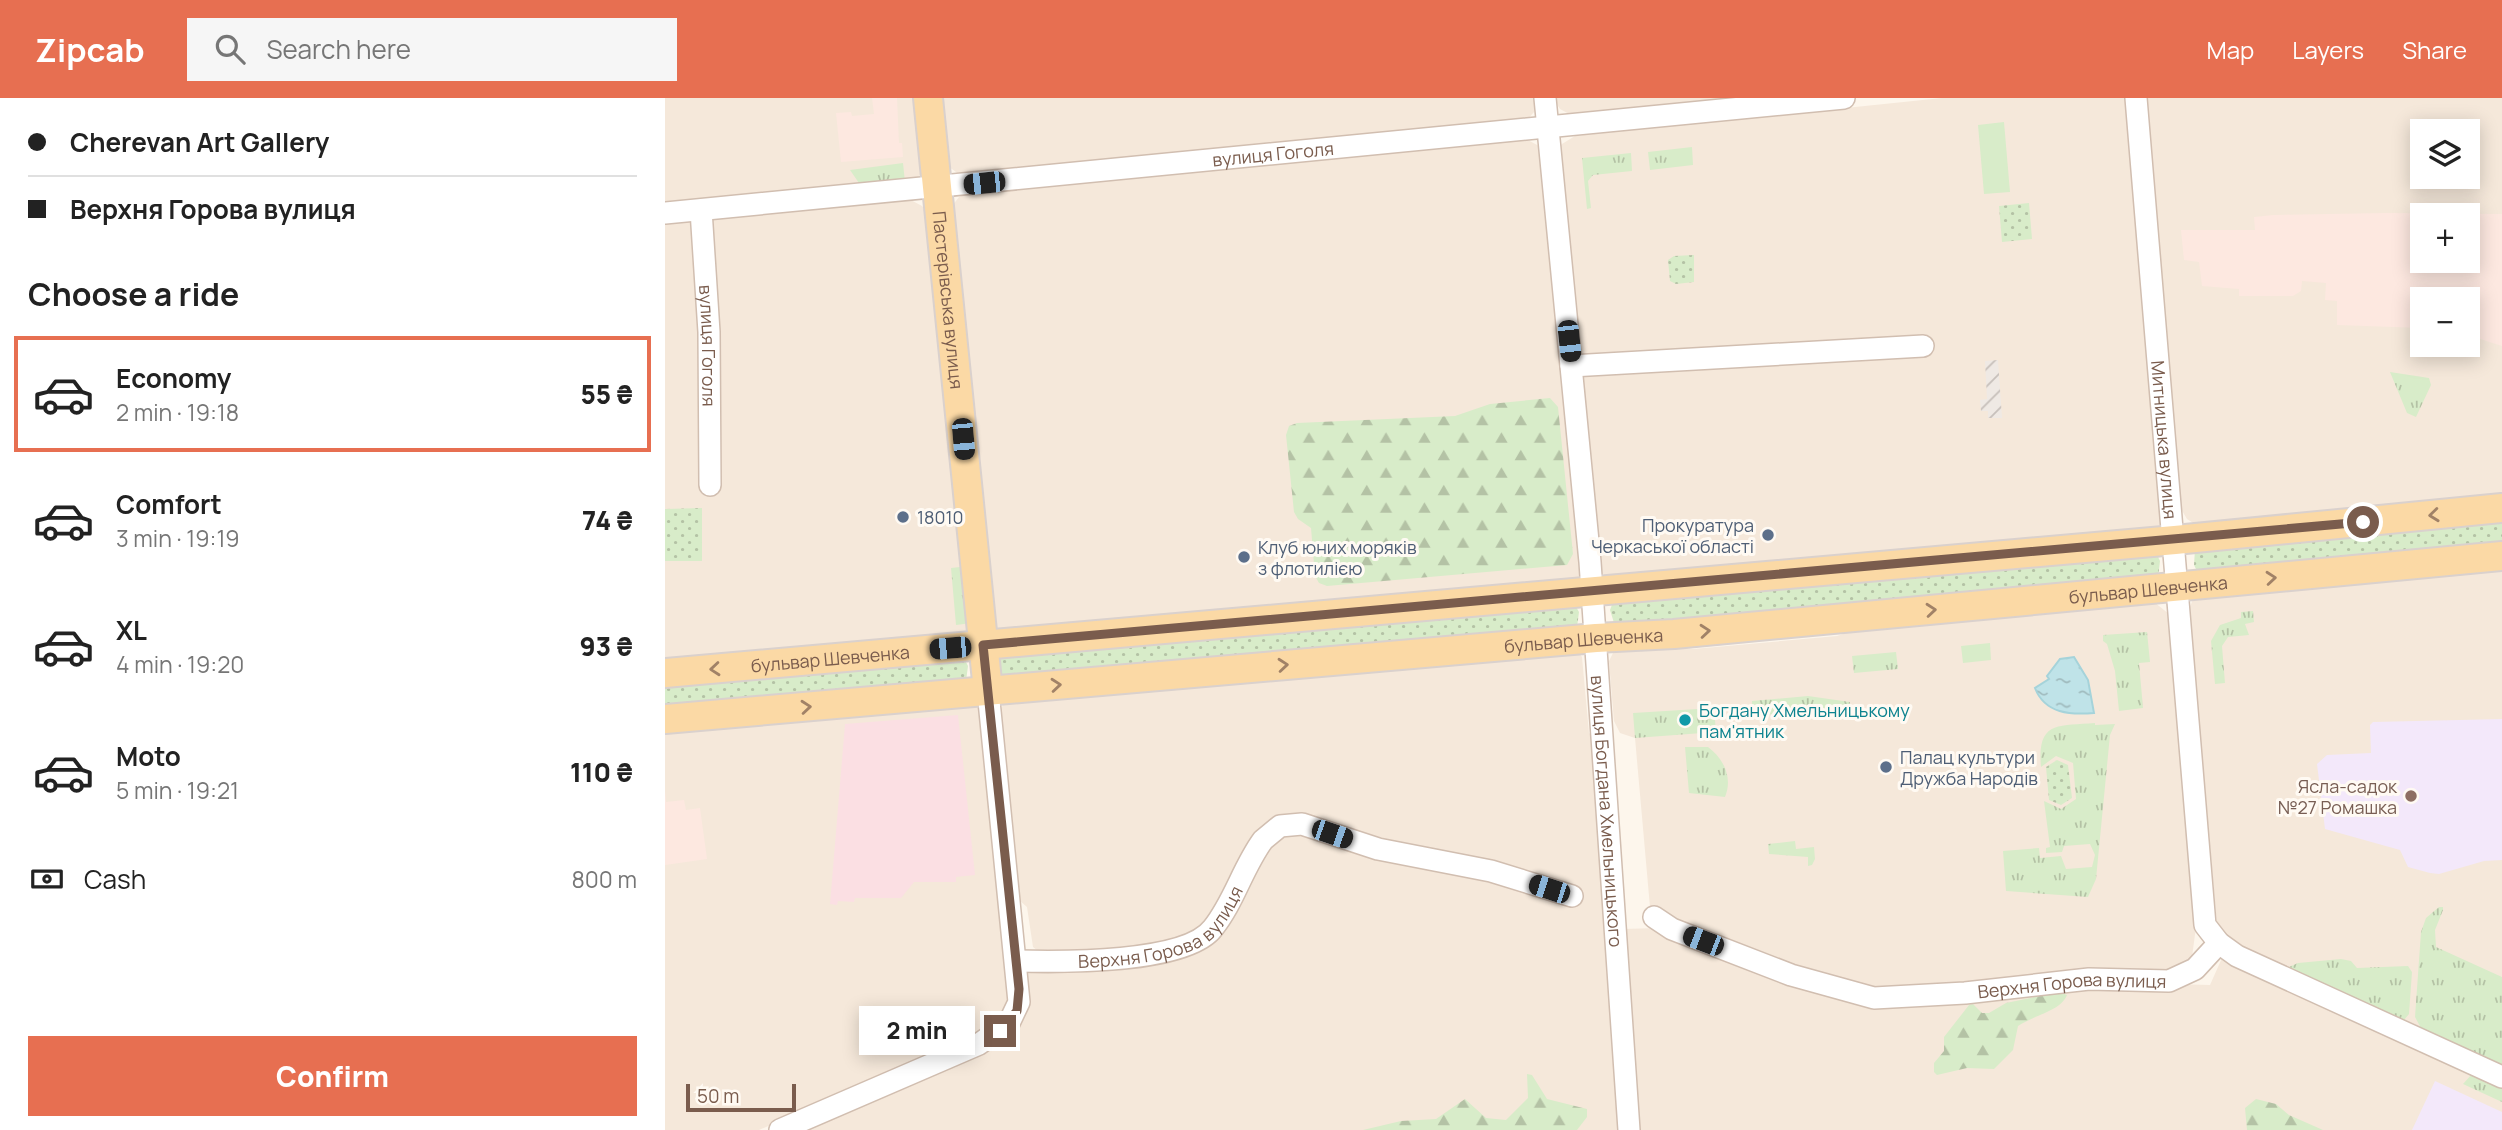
<!DOCTYPE html>
<meta charset="utf-8">
<style>
body{margin:0;font-family:Manrope,sans-serif;background:#f6f6f6;color:#222;height:100vh;display:flex;flex-direction:column;font-size:26px;white-space:nowrap}
*{box-sizing:border-box;margin:0}
p{font-size:23px;color:#767676}
.icon{flex:none;width:38px;height:38px;fill:none;stroke:currentColor;stroke-width:2;stroke-linecap:round;stroke-linejoin:round}
.map{position:relative;flex:1;overflow:hidden}
.drawer{display:flex;flex-direction:column;background:#fff;width:665px}
.drawer>*{flex:none}
.hud{display:grid;align-content:center;height:154px;padding:0 28px;background:#fff}
.buttons{position:absolute;left:1745px;top:21px;display:grid;gap:14px}
.buttons a{display:grid;place-items:center;width:70px;height:70px;border-radius:0px;background:#fff;box-shadow:0 4px 18px #0003;font-size:35px}
.scale{position:absolute;left:21px;bottom:18px;width:110px;box-sizing:border-box;padding-left:7px;border:4px solid #7a5c4d;border-top:0;font-size:19px;line-height:24px;white-space:nowrap;color:#7a5c4d;-webkit-text-stroke:5px #fffaf3;paint-order:stroke}
.end{position:absolute;width:32px;height:32px;margin:-16px;border:9px solid #7a5c4d;background:#fff;box-shadow:0 0 0 4px #fff}
.from{border-radius:50%}
.bubble{position:absolute;height:49px;border-radius:0px;background:#fff;box-shadow:0 4px 18px #0003;font-size:23px;font-weight:800;line-height:49px;text-align:center}
.car{position:absolute;width:21px;height:42px;margin:-21px -10px;border-radius:9px;box-shadow:0 0 5px 2px #0007;background:linear-gradient(#222 24%,#8ab4d8 0 40%,#222 0 76%,#8ab4d8 0 86%,#222 0)}
.hud b{display:flex;align-items:center;gap:24px;height:66px;font-size:26px}
.hud b+b{border-top:2px solid #e0e0e0}
.hud i{width:18px;height:18px;background:#222}
ul{padding:0;list-style:none}
li{display:flex;align-items:center;gap:21px;height:116px;margin:0 14px 10px;padding:0 14px;border:4px solid transparent;border-radius:0px}
li div{flex:1}
li b{display:block;font-size:26px}
li em{font-style:normal;font-weight:800}
li.active{border-color:#e76f51}
li>.icon{width:63px;height:63px;stroke-width:1.5}
h2{padding:0 28px;font-size:32px;line-height:84px}
.pay{display:flex;align-items:center;gap:18px;height:77px;padding:0 28px;font-size:26px}
.pay p{margin-inline-start:auto}
.cta{display:flex;gap:14px;margin-top:auto;padding:14px 28px}
.cta a{flex:1;height:80px;border-radius:0px;background:#e76f51;color:#fff;font-size:28px;font-weight:800;line-height:80px;text-align:center}
header{display:flex;align-items:center;gap:42px;box-sizing:border-box;height:98px;padding:0 35px;background:#e76f51;color:#fff}
header strong{font-size:33px}
nav{display:flex;gap:38px;margin-inline-start:auto;font-size:24px}
.search{width:490px;height:63px;background:#f6f6f6;display:flex;align-items:center;gap:18px;box-sizing:border-box;padding:0 24px;border-radius:0px;color:#767676;font-size:26px}
main{display:flex;flex:1;min-height:0}
.map>svg:first-child{display:block}
.residential{fill:#f5e8da;fill-rule:evenodd}
.commercial{fill:#fde8e0;fill-rule:evenodd}
.industrial{fill:url(#industrial-furrows)}
.education{fill:#f3e8fa}
.medical{fill:#fbdfe3}
.grass{fill:url(#grass-tufts)}
.forest{fill:url(#forest-firs)}
.park{fill:url(#park-dots)}
.pitch{fill:#d8ecc9}
.water{fill:url(#water-ripples);stroke:#a5d3da;stroke-width:2}
.lines{fill:none;stroke-linecap:round;stroke-linejoin:round}
.minor-casing{stroke:#d1beb0;stroke-width:24}
.major-casing{stroke:#dad1cd;stroke-width:32}
.minor{stroke:#fff;stroke-width:21}
.major{stroke:#fbd9a5;stroke-width:28}
.oneway{stroke:#a18267}
.route{stroke:#7a5c4d;stroke-width:9}
.service-dot{fill:#5c6f8a;stroke:#fffaf3;stroke-width:2.5}
.culture-dot{fill:#0f9aa8;stroke:#fffaf3;stroke-width:2.5}
.education-dot{fill:#8d6e63;stroke:#fffaf3;stroke-width:2.5}
.labels{text-anchor:middle;dominant-baseline:central;stroke-width:6;stroke-linejoin:round;paint-order:stroke}
.street-label{font-size:18px;fill:#7a5c4d;stroke:#fffaf3}
.service-label{font-size:18px;fill:#4e5e75;stroke:#fffaf3;text-anchor:start}
.culture-label{font-size:18px;fill:#0d838f;stroke:#fffaf3;text-anchor:start}
.education-label{font-size:18px;fill:#785e54;stroke:#fffaf3;text-anchor:end}
</style>
<header>
<strong>Zipcab</strong>
<div class="search"><svg class="icon" aria-label="search" viewBox="0 0 24 24"><circle cx="10" cy="10" r="6"/><path d="M15 15l6 6"/></svg>Search here</div>
<nav><a>Map</a><a>Layers</a><a>Share</a></nav>
</header>
<main>
<section class="drawer">
<div class="hud">
<b><i class="from"></i>Cherevan Art Gallery</b>
<b><i></i>Верхня Горова вулиця</b>
</div>
<h2>Choose a ride</h2>
<ul>
<li class="active"><svg class="icon" aria-label="car" viewBox="0 0 24 24"><path d="M5 17H2v-5l4-1 3-4h7l3 4 3 1v5h-3M9 17h6M6 11h13"/><circle cx="7" cy="17" r="2"/><circle cx="17" cy="17" r="2"/></svg><div><b>Economy</b><p>2 min · 19:18</p></div><em>55 ₴</em></li>
<li><svg class="icon" aria-label="car" viewBox="0 0 24 24"><path d="M5 17H2v-5l4-1 3-4h7l3 4 3 1v5h-3M9 17h6M6 11h13"/><circle cx="7" cy="17" r="2"/><circle cx="17" cy="17" r="2"/></svg><div><b>Comfort</b><p>3 min · 19:19</p></div><em>74 ₴</em></li>
<li><svg class="icon" aria-label="car" viewBox="0 0 24 24"><path d="M5 17H2v-5l4-1 3-4h7l3 4 3 1v5h-3M9 17h6M6 11h13"/><circle cx="7" cy="17" r="2"/><circle cx="17" cy="17" r="2"/></svg><div><b>XL</b><p>4 min · 19:20</p></div><em>93 ₴</em></li>
<li><svg class="icon" aria-label="car" viewBox="0 0 24 24"><path d="M5 17H2v-5l4-1 3-4h7l3 4 3 1v5h-3M9 17h6M6 11h13"/><circle cx="7" cy="17" r="2"/><circle cx="17" cy="17" r="2"/></svg><div><b>Moto</b><p>5 min · 19:21</p></div><em>110 ₴</em></li>
</ul>
<div class="pay"><svg class="icon" aria-label="cash" viewBox="0 0 24 24"><path d="M3 7h18v10H3z"/><circle cx="12" cy="12" r="2"/></svg>Cash<p>800 m</p></div>
<div class="cta"><a>Confirm</a></div>
</section>
<div class="map">
<svg width="1837" height="1032" viewBox="0 0 1837 1032">
<defs>
<pattern id="industrial-furrows" width="10" height="10" patternUnits="userSpaceOnUse" patternTransform="scale(1.75)"><rect width="10" height="10" fill="#efe9e4"/><path d="M-1 1l2-2M0 10L10 0M9 11l2-2" fill="none" stroke="#c7c0bb"/></pattern>
<pattern id="grass-tufts" width="24" height="20" patternUnits="userSpaceOnUse" patternTransform="scale(1.75)"><rect width="24" height="20" fill="#d8ecc9"/><path d="M3 7l-1-3M5 7V3M7 7l1-3M15 17l-1-3M17 17v-4M19 17l1-3" fill="none" stroke="#b4c2a5"/></pattern>
<pattern id="forest-firs" width="22" height="20" patternUnits="userSpaceOnUse" patternTransform="scale(1.75)"><rect width="22" height="20" fill="#d8ecc9"/><path d="M5 1l3.5 6h-7zM16 11l3.5 6h-7z" fill="#b4c2a5"/></pattern>
<pattern id="park-dots" width="8" height="8" patternUnits="userSpaceOnUse" patternTransform="scale(1.75)"><rect width="8" height="8" fill="#d8ecc9"/><path d="M2 2h.1M6 6h.1" fill="none" stroke="#b4c2a5" stroke-width="1.8" stroke-linecap="round"/></pattern>
<pattern id="water-ripples" width="26" height="14" patternUnits="userSpaceOnUse" patternTransform="scale(1.75)"><rect width="26" height="14" fill="#bfe3e8"/><path d="M2 4q2-2 4 0t4 0M15 11q2-2 4 0t4 0" fill="none" stroke="#a0bbbe"/></pattern>
</defs>
<rect width="100%" height="100%" fill="#fdf6ec"/>
<path class="residential" d="M0 0H253L258 74 251 81 0 107Z
M273 0H872L869 14 862 22 295 77 283 68Z
M888 0H1078L906 17 895 11Z
M1277 0H1463L1498 427 1494 432 940 478 934 471 894 50 897 46 910 38Z
M1480 0H1837V401L1533 428 1522 421 1515 409ZM1757 33H1802V79H1757ZM1757 117H1802V163H1757ZM1757 201H1802V247H1757Z
M861 41 874 48 878 56 916 479 913 482 335 534 331 531 328 527 287 108 294 99 300 96Z
M242 100 257 108 265 120 307 525 303 536 0 566V123Z
M1837 467V969L1578 851 1565 843 1552 826 1524 511 1529 499Z
M1489 504 1504 516 1531 829 1527 859 1517 874 1196 893 991 814 985 809 970 640 955 635 949 623 944 563 950 551 983 547 1028 551 1172 538 1203 528Z
M902 551 912 553 917 559 924 635 931 641 959 1032H134L319 952 336 942 357 918 361 908 362 876 367 870 468 862 516 851 547 838 556 828 593 754 603 740 619 730H641L739 763 806 771 916 803 915 797 867 782 709 745 623 720 610 725 595 740 545 820 529 835 493 850 470 855 382 860 368 849 362 809 354 802 334 616 340 602Z
M310 605 317 611 346 892 342 913 312 939 94 1032H0V630Z
M993 830 1178 898 1428 884 1545 887 1557 860 1837 988V1032H972L958 831Z"/>
<path class="commercial" d="M207 0H232L234 45H237L238 59 176 64 171 15 186 14 187 18 209 16Z
M1722 115 1837 116V248L1803 237 1802 201H1757V230L1672 227V203L1660 202 1661 185 1637 183 1636 193 1628 198H1574V191L1537 188 1534 164 1519 162 1516 132H1590L1589 119 1608 117ZM1802 117V163H1757V117Z
M0 693 1 704 19 702 21 712 35 710 42 761 0 767Z"/>
<path class="industrial" d="M1333 262 1337 320H1323V313H1316L1315 302 1322 301 1320 263Z"/>
<path class="education" d="M1837 621V762L1819 763 1774 776 1765 775 1743 769 1735 752 1660 731 1652 666 1662 657 1706 655 1705 627 1708 624Z
M1770 983 1837 1014V1032H1747Z"/>
<path class="medical" d="M293 617 310 777 291 779V784H249L236 800H190L189 804 173 803 172 807 165 806 180 626Z"/>
<path class="grass" d="M1027 49 1028 67 985 72 983 54Z
M966 55 967 73 928 77 923 83 926 110 922 111 917 60Z
M238 65 240 84 196 88 185 72Z
M1725 274 1764 280 1766 287 1751 319 1742 315Z
M295 469 299 472 307 525 291 527 286 470Z
M1588 513 1589 524 1580 526 1584 537 1563 539 1557 548 1560 585 1550 586 1546 543 1555 527 1576 520V514Z
M1482 534 1485 564 1474 565 1478 610 1454 613 1450 573 1442 546 1438 543V537Z
M1325 545 1326 562 1298 565 1296 548Z
M1231 554 1233 571 1189 575 1187 558Z
M1143 598 1185 604 1183 611 1084 618 1083 607 1087 606V603Z
M1049 610 1051 634 970 640 968 615Z
M1430 625V627L1450 626 1445 637 1431 781 1423 799 1341 793 1338 753 1374 750 1375 760 1396 758 1401 771 1427 769 1430 757 1425 746 1399 748 1397 754 1381 755V750L1385 749 1379 703 1396 711 1411 701 1408 665 1391 658 1376 669C1372 623 1392 628 1430 625Z
M1020 649H1043C1059 661 1068 680 1060 699L1024 695Z
M1130 743 1131 751 1149 749 1150 761 1147 767 1143 768V759L1104 756 1103 746Z
M1774 809H1778V812L1770 832 1771 849 1837 879V968L1757 932 1750 919 1756 834 1761 820Z
M1676 861 1686 863 1692 870 1743 868 1747 874 1744 916 1739 922 1735 923 1624 869 1633 865Z
M1807 976 1837 989V1004L1798 986Z"/>
<path class="forest" d="M885 300 893 309 908 456 902 467 662 488 654 485 650 478 646 430 633 421 629 414 621 337 624 328 632 325 790 318 825 306Z
M1394 894 1402 897C1396 913 1369 917 1353 928L1348 952 1329 971 1302 970 1272 977 1269 974V965L1279 953V939L1304 907 1308 906 1317 915H1324L1341 905Z
M862 976 867 977 882 1001 922 1011V1019L912 1032H698L736 1023 771 1021 800 1001 821 1020 841 1022 863 1000Z
M1591 1001 1611 1006 1624 1017 1658 1032H1582L1580 1010Z"/>
<path class="park" d="M1364 105 1367 141 1337 144 1334 108Z
M1029 157V184L1011 186 1005 183 1003 162 1009 158Z
M37 410V463H0V411Z
M1837 419V449L1533 475 1529 467 1530 451Z
M1491 455 1495 463 1493 480 950 528 945 512 948 504Z
M910 507 914 514 912 529 338 580 335 577 336 558Z
M299 560 303 568 301 583 0 612V584Z
M1392 662 1403 667 1407 700 1396 707 1384 702 1381 669Z"/>
<path class="pitch" d="M1339 24 1345 94 1319 96 1313 27Z"/>
<path class="water" d="M1409 559 1423 582 1429 615C1406 617 1380 616 1370 590L1384 581 1382 578 1395 561Z"/>
<g class="lines">
<defs>
<g id="minor">
<path id="s1" d="M880 0 925 464 964 1032"/>
<path id="s2" d="M1471 0 1540 827 1554 845 1572 858 1837 979"/>
<path id="s3" d="M36 112 44 234 45 387"/>
<path id="s4" d="M0 115 1179 0"/>
<path d="M906 268 1258 248"/>
<path id="s5" d="M989 819 1007 831 1126 877 1209 900 1300 895 1424 881 1504 883 1530 871 1554 845"/>
<path id="s6" d="M352 863C395 864 521 866 548 830 569 804 578 769 598 742L615 728 637 726 713 751 826 773 907 798"/>
<path d="M115 1032 314 946 344 925 354 904 323 593"/>
</g>
<g id="major">
<path id="s7" d="M263 0 323 593"/>
<path id="s8" d="M0 575 1510 442 1837 410"/>
<path id="s9" d="M0 621 931 540 1009 536 1837 458"/>
</g>
</defs>
<use href="#minor" class="minor-casing"/>
<use href="#major" class="major-casing"/>
<use href="#minor" class="minor"/>
<use href="#major" class="major"/>
</g>
<defs><path id="oneway-chevron" d="M-2-3.5L2.5 0L-2 3.5" fill="none" stroke-width="1.6" stroke-linecap="round" stroke-linejoin="round" transform="scale(1.75)"/></defs>
<g class="oneway">
<use href="#oneway-chevron" transform="translate(1769 417) rotate(174)"/>
<use href="#oneway-chevron" transform="translate(1606 480) rotate(-5)"/>
<use href="#oneway-chevron" transform="translate(1266 512) rotate(-5)"/>
<use href="#oneway-chevron" transform="translate(1040 533) rotate(-5)"/>
<use href="#oneway-chevron" transform="translate(618 567) rotate(-5)"/>
<use href="#oneway-chevron" transform="translate(50 571) rotate(175)"/>
<use href="#oneway-chevron" transform="translate(391 587) rotate(-5)"/>
<use href="#oneway-chevron" transform="translate(141 609) rotate(-5)"/>
</g>
<g class="lines">
<path class="route" d="M335 933 352 913 354 891 318 547 1698 424"/>
</g>
<g class="service-dot">
<circle cx="238" cy="419" r="7"/>
<circle cx="1103" cy="437" r="7"/>
<circle cx="579" cy="459" r="7"/>
<circle cx="1221" cy="669" r="7"/>
</g>
<circle class="culture-dot" cx="1020" cy="622" r="7"/>
<circle class="education-dot" cx="1746" cy="698" r="7"/>
<g class="labels">
<g class="street-label">
<text stroke="none"><textPath href="#s4" startOffset="611">вулиця Гоголя</textPath></text>
<text stroke="none"><textPath href="#s7" startOffset="203">Пастерівська вулиця</textPath></text>
<text stroke="none"><textPath href="#s3" startOffset="136">вулиця Гоголя</textPath></text>
<text stroke="none"><textPath href="#s2" startOffset="343">Митницька вулиця</textPath></text>
<text stroke="none"><textPath href="#s9" startOffset="1489">бульвар Шевченка</textPath></text>
<text stroke="none"><textPath href="#s9" startOffset="922">бульвар Шевченка</textPath></text>
<text stroke="none"><textPath href="#s8" startOffset="166">бульвар Шевченка</textPath></text>
<text stroke="none"><textPath href="#s1" startOffset="716">вулиця Богдана Хмельницького</textPath></text>
<text stroke="none"><textPath href="#s6" startOffset="156">Верхня Горова вулиця</textPath></text>
<text stroke="none"><textPath href="#s5" startOffset="434">Верхня Горова вулиця</textPath></text>
</g>
<g class="service-label">
<text x="252" y="419">18010</text>
<text x="1089" y="427" text-anchor="end">Прокуратура<tspan x="1089" dy="21">Черкаської області</tspan></text>
<text x="593" y="449">Клуб юних моряків<tspan x="593" dy="21">з флотилією</tspan></text>
<text x="1235" y="659">Палац культури<tspan x="1235" dy="21">Дружба Народів</tspan></text>
</g>
<g class="culture-label">
<text x="1034" y="612">Богдану Хмельницькому<tspan x="1034" dy="21">пам'ятник</tspan></text>
</g>
<g class="education-label">
<text x="1732" y="688">Ясла-садок<tspan x="1732" dy="21">№27 Ромашка</tspan></text>
</g>
</g>
</svg>
<div class="buttons">
<a><svg class="icon" aria-label="layers" viewBox="0 0 24 24"><path d="M12 4l9 5-9 5-9-5zM3 14l9 5 9-5"/></svg></a>
<a>+</a>
<a>−</a>
</div>
<div class="scale">50 m</div>
<i class="end from" style="left:1698px;top:424px"></i>
<i class="end" style="left:335px;top:933px"></i>
<div class="bubble" style="left:194px;top:908px;width:116px">2 min</div>
<i class="car" style="left:319px;top:85px;rotate:264deg"></i>
<i class="car" style="left:904px;top:243px;rotate:174deg"></i>
<i class="car" style="left:298px;top:341px;rotate:175deg"></i>
<i class="car" style="left:285px;top:550px;rotate:265deg"></i>
<i class="car" style="left:667px;top:736px;rotate:109deg"></i>
<i class="car" style="left:884px;top:791px;rotate:288deg"></i>
<i class="car" style="left:1038px;top:843px;rotate:291deg"></i>
</div>
</main>
